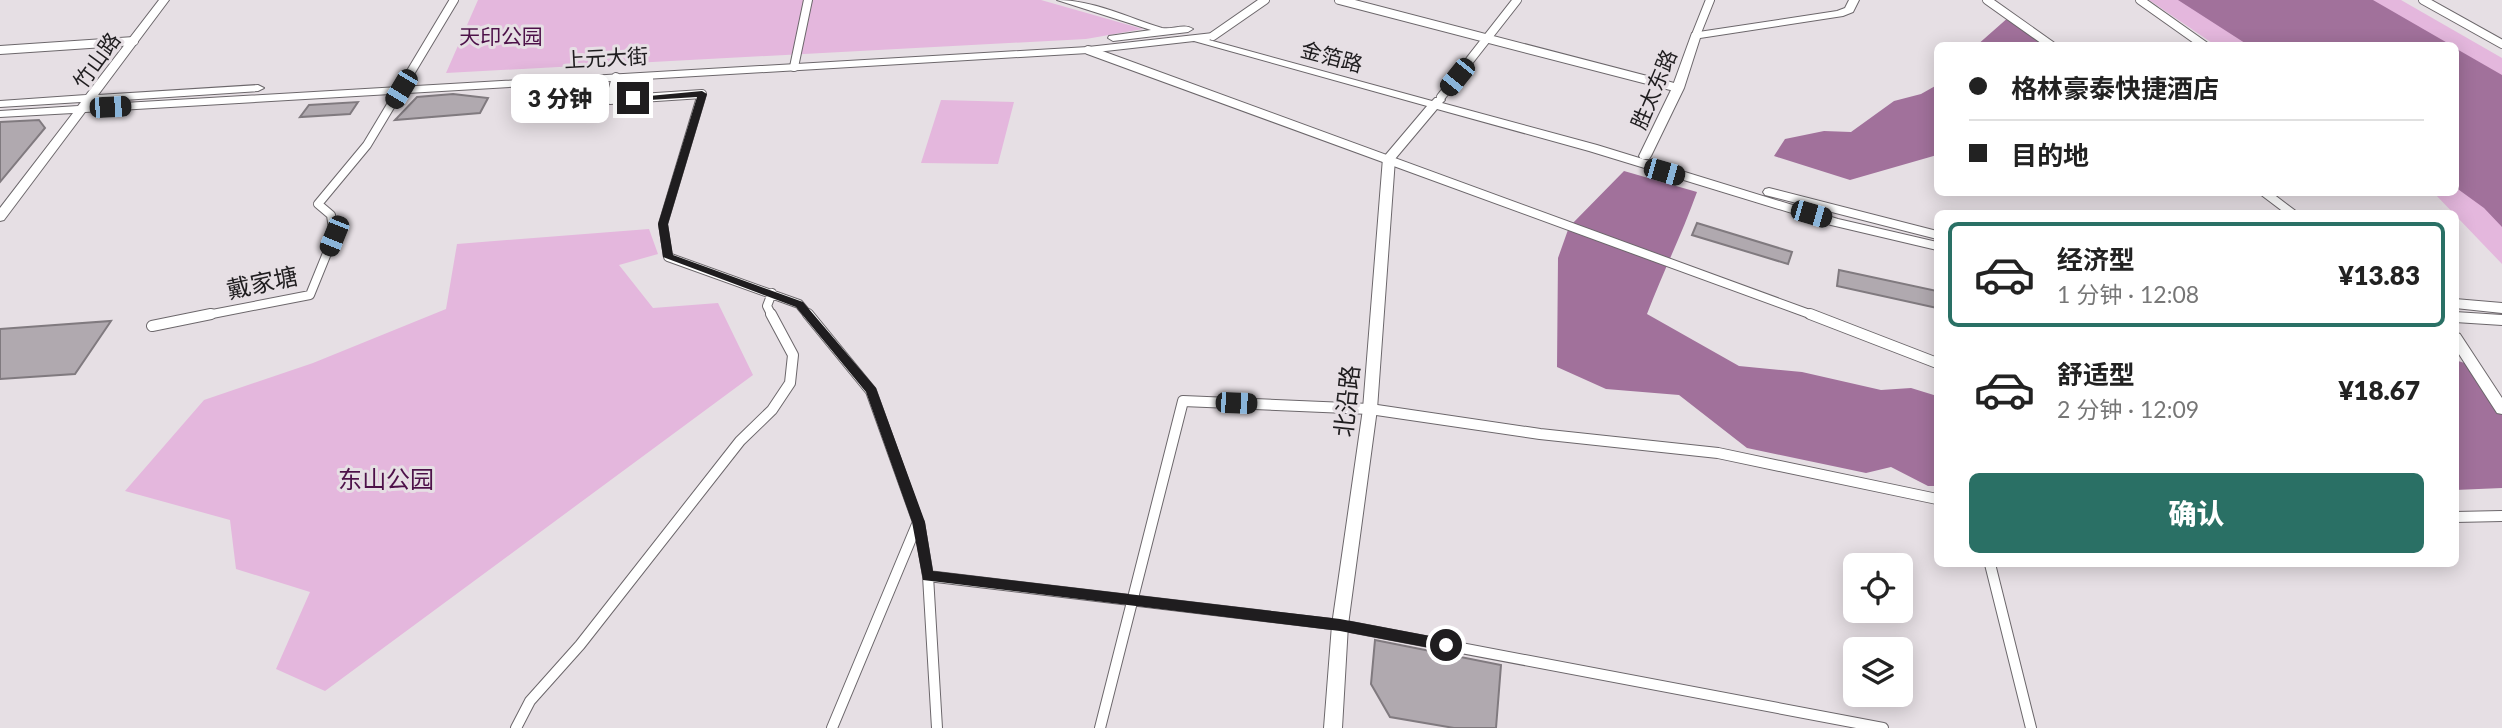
<!DOCTYPE html>
<html lang="zh">
<meta charset="utf-8">
<style>
body{margin:0;font-family:Lato,"Noto Sans SC",sans-serif;background:#f2f2f2;color:#222;height:100vh;display:flex;flex-direction:column;font-size:26px;white-space:nowrap}
*{box-sizing:border-box;margin:0}
p{font-size:23px;color:#767676}
.icon{flex:none;width:38px;height:38px;fill:none;stroke:currentColor;stroke-width:2;stroke-linecap:round;stroke-linejoin:round}
.map{position:relative;flex:1;overflow:hidden}
.side{position:absolute;left:1934px;top:210px;width:525px;height:357px;display:flex;flex-direction:column;background:#fff;border-radius:10px;box-shadow:0 4px 18px #0003}
.side>*{flex:none}
.hud{position:absolute;left:1934px;top:42px;width:525px;height:154px;border-radius:10px;box-shadow:0 4px 18px #0003;display:grid;align-content:center;height:154px;padding:0 35px;background:#fff}
.tools{position:absolute;left:1843px;top:553px;display:grid;gap:14px}
.tools a{display:grid;place-items:center;width:70px;height:70px;border-radius:10px;background:#fff;box-shadow:0 4px 18px #0003;font-size:35px}
.end{position:absolute;width:32px;height:32px;margin:-16px;border:9px solid #1f1d1f;background:#fff;box-shadow:0 0 0 4px #fff}
.from{border-radius:50%}
.bubble{position:absolute;height:49px;border-radius:10px;background:#fff;box-shadow:0 4px 18px #0003;font-size:23px;font-weight:800;line-height:49px;text-align:center}
.car{position:absolute;width:21px;height:42px;margin:-21px -10px;border-radius:9px;box-shadow:0 0 5px 2px #0007;background:linear-gradient(#222 24%,#8ab4d8 0 40%,#222 0 76%,#8ab4d8 0 86%,#222 0)}
.hud b{display:flex;align-items:center;gap:24px;height:66px;font-size:26px}
.hud b+b{border-top:2px solid #e0e0e0}
.hud i{width:18px;height:18px;background:#222}
ul{padding:12px 0 0;list-style:none}
li{display:flex;align-items:center;gap:21px;height:105px;margin:0 14px 10px;padding:0 21px;border:4px solid transparent;border-radius:10px}
li div{flex:1}
li b{display:block;font-size:26px}
li em{font-style:normal;font-weight:800}
li.current{border-color:#2a7065}
li>.icon{width:63px;height:63px;stroke-width:1.5}
.primary-button{display:flex;gap:14px;margin-top:auto;padding:14px 35px}
.primary-button a{flex:1;height:80px;border-radius:10px;background:#2a7065;color:#fff;font-size:28px;font-weight:800;line-height:80px;text-align:center}
.map>svg:first-child{display:block}
.green{fill:#e4b7dd}
.water{fill:#a1719b}
.building{fill:#b0a9af;stroke:#807a7f;stroke-width:2}
.lines{fill:none;stroke-linecap:round;stroke-linejoin:round}
.street-far1-casing{stroke:#6c676b;stroke-width:10}
.street-casing{stroke:#6c676b;stroke-width:12}
.secondary-casing{stroke:#6c676b;stroke-width:2}
.street-far1{stroke:#fff;stroke-width:8}
.street{stroke:#fff;stroke-width:10}
.secondary{fill:#fff;fill-rule:evenodd}
.route{fill:#1f1d1f}
.labels{text-anchor:middle;dominant-baseline:central;stroke-width:6;stroke-linejoin:round;paint-order:stroke}
.far-park-label{font-size:21px;fill:#4d1149;stroke:#e6dfe4}
.far-street-label{font-size:21px;fill:#1f1d1f;stroke:#e6dfe4}
.street-label{font-size:24px;fill:#1f1d1f;stroke:#e6dfe4}
.park-label{font-size:24px;fill:#4d1149;stroke:#e6dfe4}
</style>
<div class="map">
<svg width="2502" height="728" viewBox="0 0 2502 728">
<rect width="100%" height="100%" fill="#e6dfe4"/>
<path class="green" d="M478 0H1041L1143 29 1086 39 446 73Z
M2149 0H2401L2502 58V264L2434 193 2455 192V46L2215 45Z
M941 100 1014 102 998 164 921 163Z
M649 229 658 254 619 265 653 308 718 303 753 375 325 691 276 669 310 592 236 569 230 520 125 491 204 400 313 363 446 309 457 244Z"/>
<path class="water" d="M2178 0H2373L2451 45H2248Z
M2010 16 2052 46H1976Z
M2455 48 2502 75V227L2484 208 2455 187Z
M1937 85V155L1850 180 1774 156 1785 139 1824 131 1851 132 1894 101 1921 94Z
M1624 171 1697 192C1682 234 1663 272 1647 314L1739 366 1802 372 1881 390 1911 388 1937 396V486H1928L1891 467 1866 473 1747 448 1679 395 1606 389 1557 367 1558 258 1569 227Z
M2455 360 2474 366 2502 409V488L2455 490Z"/>
<path class="building" d="M453 94 488 98 480 113 395 120 417 97Z
M358 102 350 114 300 117 309 105Z
M39 120 45 128 0 182V122Z
M1697 223 1792 252 1788 264 1692 235Z
M1839 270 1937 291V308L1837 286Z
M111 321 75 374 0 379V329Z
M1375 640 1501 665 1496 728H1454L1390 717 1371 684Z"/>
<g class="lines">
<defs>
<path id="street-far1" d="M1339 0 1678 88
M1987 0 2052 46
M2140 0 2205 46
M2423 0 2502 44
M1696 35 1710 0
M1213 36 1265 0
M0 50 134 41
M1088 50 1815 316
M794 67 808 0
M616 77 610 100 702 94 663 224 668 257 799 304 809 316
M1441 97 1517 0
M2264 192 2293 214
M772 293 767 306 772 316
M202 316 310 295 334 236 331 215 318 204 367 145 454 0"/>
<path id="street" d="M808 314 871 391 918 522 832 728
M1810 314 1937 363
M152 326 211 314
M2455 517 2502 516
M919 523 928 576 937 728
M1990 564 2031 728
M928 576 1340 625 1883 728
M516 728 530 701 580 645 740 441 772 410 790 383 793 355 771 314
M1100 728 1183 401 1370 409 1540 434 1718 453 1937 499"/>
<path id="secondary" d="M159 0H169L98 95 258 85 264 88 258 91 93 102 90 105 1088 47 1213 33 1218 36 1209 40 1432 101 1435 98H1443L1445 100 1442 103 1597 145 1838 219 1937 242V250L1831 225 1589 151 1437 109 1395 159 1377 409 1348 625 1342 728H1324L1332 625 1363 409 1383 158 1427 106 1194 41 1088 53 85 112 4 220 0 221V208L73 113 0 117V111L78 106 81 102 0 107V101L86 95Z
M1057 0C1093 0 1129 18 1162 28 1172 30 1184 23 1193 29L1188 32 1113 41 1108 38 1109 36 1151 30Z
M1849 0H1859L1853 12 1843 16 1700 38 1684 88 1651 156 1649 159H1641L1639 156 1672 88 1692 33 1837 11 1845 8Z
M1769 188 1937 231V239L1765 195 1763 192 1765 189Z
M2455 299 2502 303V313L2455 308Z
M2455 312 2502 315V325L2455 322Z
M2455 332 2460 334 2502 398V414L2497 413 2455 348Z"/>
</defs>
<use href="#street-far1" class="street-far1-casing"/>
<use href="#street" class="street-casing"/>
<use href="#secondary" class="secondary-casing"/>
<use href="#street-far1" class="street-far1"/>
<use href="#street" class="street"/>
<use href="#secondary" class="secondary"/>
</g>
<path class="route" d="M702 91 707 94 668 224 673 255 803 302 876 388 925 522 933 571 1340 619 1446 639 1451 641V649L1446 651 1340 631 923 580 912 522 866 392 796 307 663 257 658 224 697 97 633 101 628 98Z"/>
<g class="labels">
<g class="far-park-label">
<text x="501" y="35">天印公园</text>
</g>
<g class="far-street-label">
<text transform="translate(1332 56) rotate(15)">金箔路</text>
<text transform="translate(606 57) rotate(-3)">上元大街</text>
<text transform="translate(96 60) rotate(-54)">竹山路</text>
<text transform="translate(1653 89) rotate(-67)">胜太东路</text>
</g>
<g class="street-label">
<text transform="translate(262 282) rotate(-12)">戴家塘</text>
<text transform="translate(1346 401) rotate(-84)">北沿路</text>
</g>
<g class="park-label">
<text x="386" y="478">东山公园</text>
</g>
</g>
</svg>
<div class="tools">
<a><svg class="icon" aria-label="locate" viewBox="0 0 24 24"><circle cx="12" cy="12" r="6"/><path d="M12 2v4M12 18v4M2 12h4M18 12h4"/></svg></a>
<a><svg class="icon" aria-label="layers" viewBox="0 0 24 24"><path d="M12 4l9 5-9 5-9-5zM3 14l9 5 9-5"/></svg></a>
</div>
<i class="end from" style="left:1446px;top:645px"></i>
<i class="end" style="left:633px;top:98px"></i>
<div class="bubble" style="left:511px;top:74px;width:98px">3 分钟</div>
<i class="car" style="left:1457px;top:77px;rotate:219deg"></i>
<i class="car" style="left:401px;top:89px;rotate:211deg"></i>
<i class="car" style="left:110px;top:107px;rotate:87deg"></i>
<i class="car" style="left:1664px;top:172px;rotate:106deg"></i>
<i class="car" style="left:1811px;top:214px;rotate:106deg"></i>
<i class="car" style="left:334px;top:236px;rotate:202deg"></i>
<i class="car" style="left:1236px;top:403px;rotate:92deg"></i>
<div class="hud">
<b><i class="from"></i>格林豪泰快捷酒店</b>
<b><i></i>目的地</b>
</div>
<section class="side">
<ul>
<li class="current"><svg class="icon" aria-label="car" viewBox="0 0 24 24"><path d="M5 17H2v-5l4-1 3-4h7l3 4 3 1v5h-3M9 17h6M6 11h13"/><circle cx="7" cy="17" r="2"/><circle cx="17" cy="17" r="2"/></svg><div><b>经济型</b><p>1 分钟 · 12:08</p></div><em>¥13.83</em></li>
<li><svg class="icon" aria-label="car" viewBox="0 0 24 24"><path d="M5 17H2v-5l4-1 3-4h7l3 4 3 1v5h-3M9 17h6M6 11h13"/><circle cx="7" cy="17" r="2"/><circle cx="17" cy="17" r="2"/></svg><div><b>舒适型</b><p>2 分钟 · 12:09</p></div><em>¥18.67</em></li>
</ul>
<div class="primary-button"><a>确认</a></div>
</section>
</div>
